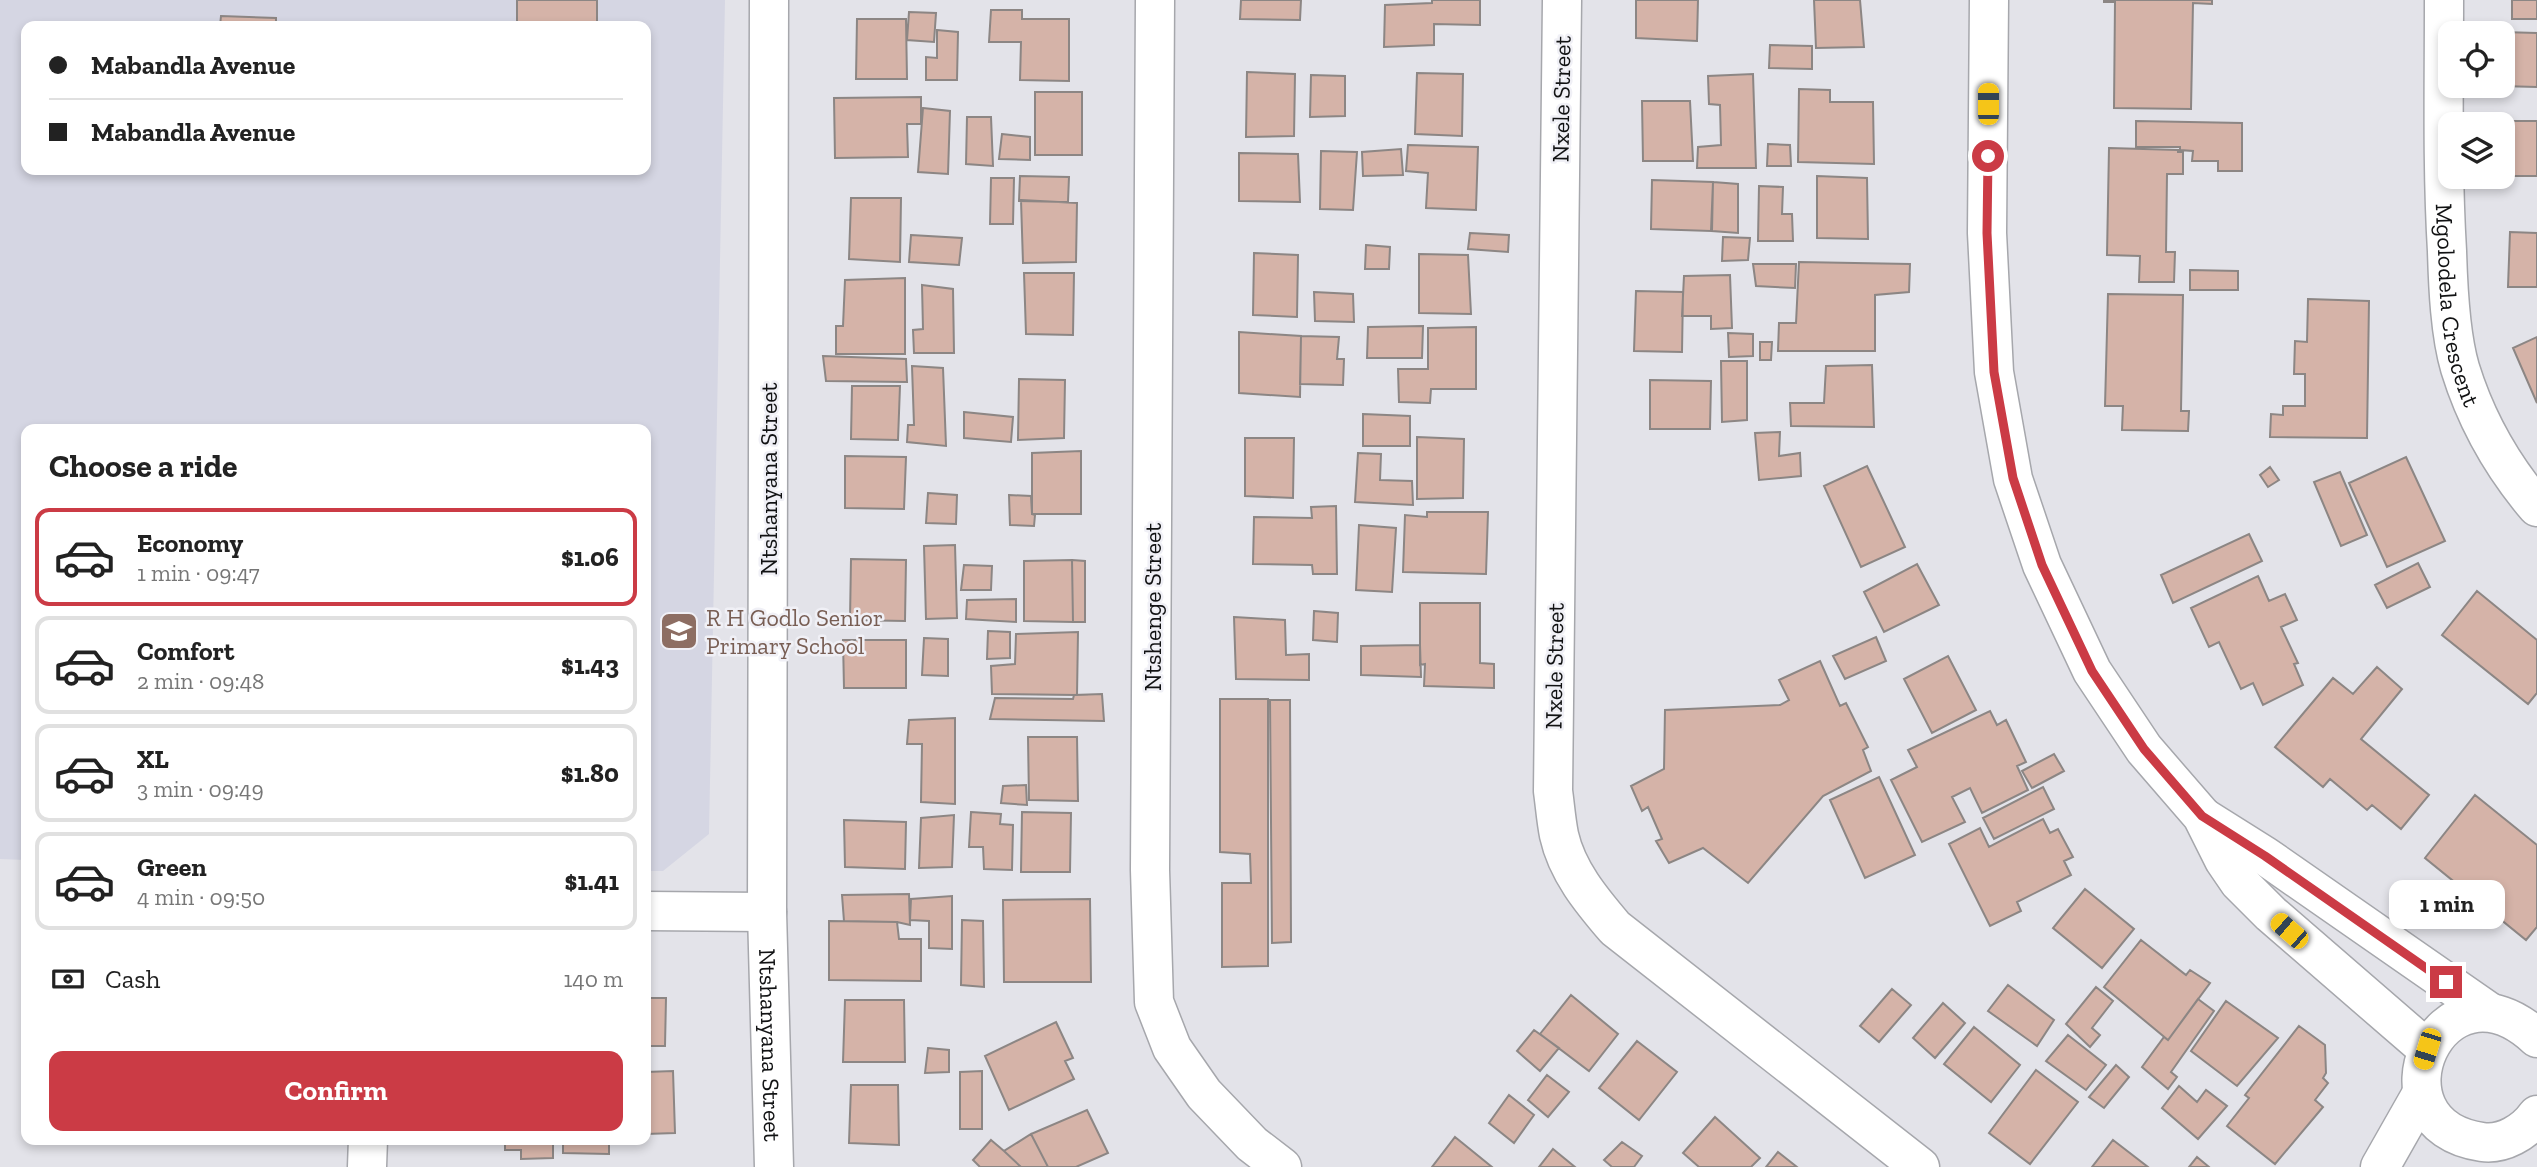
<!DOCTYPE html>
<meta charset="utf-8">
<style>
body{margin:0;font-family:"Zilla Slab",serif;background:#f6f6f6;color:#222;height:100vh;display:flex;flex-direction:column;font-size:26px;white-space:nowrap}
*{box-sizing:border-box;margin:0}
p{font-size:23px;color:#767676}
.icon{flex:none;width:38px;height:38px;fill:none;stroke:currentColor;stroke-width:2;stroke-linecap:round;stroke-linejoin:round}
.map{position:relative;flex:1;overflow:hidden}
.side{position:absolute;left:21px;top:424px;width:630px;height:721px;display:flex;flex-direction:column;background:#fff;border-radius:14px;box-shadow:0 4px 10px #0003}
.side>*{flex:none}
.guide{position:absolute;left:21px;top:21px;width:630px;height:154px;border-radius:14px;box-shadow:0 4px 10px #0003;display:grid;align-content:center;height:154px;padding:0 28px;background:#fff}
.buttons{position:absolute;left:2438px;top:21px;display:grid;gap:14px}
.buttons a{display:grid;place-items:center;width:77px;height:77px;border-radius:14px;background:#fff;box-shadow:0 4px 10px #0003;font-size:35px}
.end{position:absolute;width:32px;height:32px;margin:-16px;border:9px solid #cb3b45;background:#fff;box-shadow:0 0 0 4px #fff}
.from{border-radius:50%}
.bubble{position:absolute;height:49px;border-radius:14px;background:#fff;box-shadow:0 4px 10px #0003;font-size:23px;font-weight:700;line-height:49px;text-align:center}
.car{position:absolute;width:21px;height:42px;margin:-21px -10px;border-radius:9px;box-shadow:0 0 5px 2px #0007;background:linear-gradient(#f5c518 24%,#345 0 40%,#f5c518 0 76%,#345 0 86%,#f5c518 0)}
.guide b{display:flex;align-items:center;gap:24px;height:66px;font-size:26px}
.guide b+b{border-top:2px solid #e0e0e0}
.guide i{width:18px;height:18px;background:#222}
ul{padding:0;list-style:none}
li{display:flex;align-items:center;gap:21px;height:98px;margin:0 14px 10px;padding:0 14px;border:4px solid #e0e0e0;border-radius:14px}
li div{flex:1}
li b{display:block;font-size:26px}
li em{font-style:normal;font-weight:700}
li.current{border-color:#cb3b45}
li>.icon{width:63px;height:63px;stroke-width:1.5}
h2{padding:0 28px;font-size:32px;line-height:84px}
.pay{display:flex;align-items:center;gap:18px;height:77px;padding:0 28px;font-size:26px}
.pay p{margin-inline-start:auto}
.button{display:flex;gap:14px;margin-top:auto;padding:14px 28px}
.button a{flex:1;height:80px;border-radius:14px;background:#cb3b45;color:#fff;font-size:28px;font-weight:700;line-height:80px;text-align:center}
.map>svg:first-child{display:block}
.built{fill:#d5d6e3;fill-rule:evenodd}
.building{fill:#d5b3a8;stroke:#8c8684;stroke-width:2}
.lines{fill:none;stroke-linecap:round;stroke-linejoin:round}
.minor-casing{stroke:#a6a7ac;stroke-width:41}
.minor{stroke:#fff;stroke-width:38}
.route{stroke:#cb3b45;stroke-width:9}
.labels{text-anchor:middle;dominant-baseline:central;stroke-width:5;stroke-linejoin:round;paint-order:stroke}
.street-label{font-size:24px;fill:#111213;stroke:#f0f0f6}
.education-label{font-size:24px;fill:#785e54;stroke:#f0f0f6;text-anchor:start}
</style>
<div class="map">
<svg width="2537" height="1167" viewBox="0 0 2537 1167">
<rect width="100%" height="100%" fill="#e3e3e9"/>
<path class="built" d="M0 0H725L709 834 663 871H646V429H26V860L0 859ZM26 26H646V170H26Z"/>
<path class="building" d="M517 0H597V26H517Z
M1241 0H1301L1300 20 1240 19Z
M1432 0H1480V25L1434 24V45L1384 47 1385 5 1432 3Z
M1636 0H1698L1697 41 1636 38Z
M1814 0H1860L1864 47 1816 48Z
M2104 0H2212V4L2193 3 2191 109 2114 108 2115 2H2104Z
M2512 0H2537V19H2512Z
M991 10H1022V19H1069V81L1020 80 1021 42H989Z
M909 12 936 13 934 42 907 40Z
M221 16 276 18V26H220Z
M857 19H906L907 79H856Z
M937 30 958 32 957 80H926V57L937 58Z
M2502 32 2537 33V87L2501 86Z
M1770 45 1812 46V69L1769 68Z
M1247 72 1295 74 1294 136 1246 137Z
M1417 73 1463 74 1462 136 1415 134Z
M1753 74 1756 168H1697L1698 147 1721 145 1720 105 1709 104 1708 76Z
M1311 75 1345 76V116L1310 117Z
M1799 89 1830 90V102H1873L1874 164 1798 162Z
M1035 92H1082V155H1035Z
M921 97V124H907L908 157 835 158 834 98Z
M1642 101H1690L1693 161H1643Z
M923 108 950 111 948 174 918 172Z
M967 117H991L993 166 966 164Z
M2136 121 2242 123V171H2218V161H2192L2193 151 2180 150V147H2136Z
M2513 121H2537V176H2513Z
M1002 134 1030 137V160L999 159Z
M1768 144 1790 145 1791 166H1767Z
M1408 145 1478 147 1476 210 1426 208 1428 173 1406 171Z
M2109 148 2178 150V152H2183V174H2167L2166 252H2175L2174 282H2139L2140 256 2107 255Z
M1401 149 1403 175 1363 176 1362 152Z
M1321 151 1357 152 1353 210 1320 209Z
M1239 153 1298 154 1300 202 1239 201Z
M1020 176 1069 177 1068 202 1019 201Z
M1817 176 1867 178 1868 239 1817 238Z
M991 178H1014L1013 224H990Z
M1652 180 1713 182 1711 231 1651 229Z
M1713 182 1738 184V233L1712 231Z
M1759 186 1783 187 1782 214H1792L1793 241H1758Z
M851 198H901L900 262 849 259Z
M1021 200 1077 203 1076 262 1023 263Z
M2510 232 2537 233V287H2508Z
M1470 233 1509 235 1508 252 1468 249Z
M911 235 962 238 959 265 909 262Z
M1723 237 1750 238 1748 260 1722 261Z
M1366 245 1390 247 1389 269H1365Z
M1254 253 1298 255 1297 317 1253 315Z
M1419 254 1468 255 1471 314 1419 313Z
M1799 262 1910 264 1909 292 1875 295V351H1778L1779 323H1796Z
M1753 264H1796L1795 288 1756 286Z
M2190 270 2238 271V290H2190Z
M1024 273H1074L1073 335 1026 334Z
M1730 275 1732 328 1711 329V316H1682L1684 276Z
M905 278V354H836V326H843L845 280Z
M922 285 953 289 954 353H914L913 330 923 329Z
M1636 291 1683 292 1682 352 1634 351Z
M1314 292 1353 294 1354 322 1315 321Z
M2108 294 2183 295 2181 411H2189L2188 431 2122 430 2123 406H2105Z
M2308 299 2369 301 2367 438 2270 437 2271 414 2283 415V406H2305V374H2294L2295 341 2307 342Z
M1423 326 1422 358H1367L1368 327Z
M1476 327V389H1431L1430 403 1399 402 1398 369H1428V328Z
M1239 332 1301 336 1300 397 1239 393Z
M1728 333 1753 334V356L1729 357Z
M1301 336 1339 337 1337 359H1344L1343 385 1300 384Z
M2537 337V403L2513 348Z
M1760 342H1772L1771 360H1760Z
M823 356 906 359 907 382 826 381Z
M1721 361H1747V420L1722 422Z
M1872 365 1874 427 1791 426 1790 403H1824L1826 366Z
M912 366 943 368 946 446 907 442 908 425H914Z
M1019 379 1065 380 1064 438 1018 440Z
M1650 380 1711 381 1710 429H1650Z
M852 386H900L898 440 851 439Z
M964 412 1013 417 1011 442 964 438Z
M1363 414 1410 416V446H1363Z
M1780 432 1779 456 1800 453 1801 476 1759 480 1755 433Z
M1417 437 1464 439 1463 498 1417 499Z
M1245 438H1294L1293 498 1245 496Z
M1081 451V514H1032V453Z
M1358 453 1381 454 1380 480 1412 481 1413 505 1355 502Z
M845 456 906 457 904 509 845 508Z
M2406 457 2445 541 2387 567 2349 483Z
M1867 466 1905 547 1861 567 1824 486Z
M2270 467 2279 480 2268 487 2260 475Z
M2340 472 2367 535 2341 546 2314 482Z
M928 493 957 495 956 524 926 523Z
M1009 495 1031 496 1032 514 1035 515 1034 526 1010 525Z
M1336 506 1337 574H1313L1312 565 1253 564 1254 517 1312 518 1311 507Z
M1427 512H1488L1486 574 1403 572 1405 515 1427 517Z
M1359 525 1396 528 1392 592 1356 590Z
M2249 534 2262 561 2173 603 2161 575Z
M955 545 957 618 926 619 924 546Z
M851 559 906 560 905 621 850 620Z
M1072 560 1073 622 1024 621V561Z
M1072 560 1085 561V622H1073Z
M2418 563 2430 587 2387 608 2375 585Z
M1917 564 1939 605 1884 632 1864 592Z
M964 565 992 566 991 590H961Z
M2258 576 2269 601 2285 594 2297 620 2281 627 2298 663 2294 664 2303 685 2263 705 2253 683 2241 689 2219 642 2209 647 2191 608Z
M2477 591 2537 640V693L2528 704 2442 635Z
M1016 599V622L966 619 967 600Z
M1420 603H1480V663L1494 664V688L1424 686 1425 664 1420 665Z
M1314 611 1338 613 1337 642 1313 640Z
M1234 617 1285 620 1286 655 1309 654V680L1236 679Z
M988 631 1010 632V658L987 659Z
M1078 632 1077 695 992 694 991 666 1015 664 1016 634Z
M1876 637 1886 661 1845 679 1833 656Z
M924 638 948 639V676L922 675Z
M843 640H906V688H844Z
M1420 645 1421 677 1361 675V646Z
M1948 656 1976 710 1932 733 1904 679Z
M1820 661 1840 706 1846 703 1868 747 1863 750 1871 771 1823 796 1748 883 1703 848 1669 863 1656 841 1662 839 1648 807 1642 811 1631 786 1664 769 1665 710 1780 705 1789 700 1779 680Z
M2377 667 2402 689 2361 739 2429 795 2401 829 2372 805 2367 810 2330 779 2323 787 2275 747 2333 678 2353 694Z
M1102 694 1104 721 990 719 995 698 1073 699 1074 695Z
M1220 699H1268V966L1222 967V883H1251L1250 854 1220 852Z
M1270 700H1290L1291 942 1272 943Z
M1990 711 1997 725 2006 720 2026 762 2017 766 2028 790 1982 813 1970 788 1952 797 1965 822 1922 842 1891 780 1917 767 1908 750Z
M955 718V804L921 802 922 744H907L909 720Z
M1028 737H1077L1078 801 1029 800Z
M2054 754 2064 771 2032 788 2022 771Z
M1879 777 1915 855 1865 878 1830 800Z
M1026 785 1027 805 1001 803 1003 786Z
M2043 787 2054 809 1994 839 1983 818Z
M2475 795 2537 845V927L2526 940 2425 858Z
M971 812 1001 814 1000 824 1013 825 1012 870 984 869 983 847H969Z
M1022 812 1071 813 1070 872H1021Z
M954 815 952 867 919 868 921 818Z
M2043 819 2050 833 2058 829 2073 857 2064 861 2071 875 2017 902 2021 911 1990 926 1949 844 1980 828 1989 847Z
M844 820 906 822 905 869 845 867Z
M2085 889 2134 929 2102 968 2053 928Z
M909 894 910 925 897 922 844 921 842 895Z
M952 896V949L929 948V921L910 920 911 899Z
M1090 899 1091 982H1004L1003 900Z
M962 920 983 921 984 987 961 985Z
M829 921 897 922 899 939H921V981L829 980Z
M2141 940 2186 975 2190 970 2210 983 2168 1040 2104 987Z
M2008 985 2054 1020 2037 1046 1988 1011Z
M2096 987 2113 1001 2092 1028 2100 1035 2090 1047 2066 1024Z
M1892 989 1911 1005 1879 1042 1860 1026Z
M1571 995 1618 1034 1589 1071 1540 1034Z
M646 998H666L665 1046H646Z
M2198 999 2214 1011 2171 1072 2177 1077 2168 1089 2142 1067 2164 1037 2168 1040Z
M845 1000H904L905 1062H843Z
M2226 1001 2278 1038 2237 1086 2191 1051Z
M1943 1003 1965 1023 1935 1058 1913 1038Z
M1056 1022 1073 1058 1065 1061 1074 1079 1009 1110 985 1056Z
M2299 1026 2325 1045 2326 1073 2323 1078 2328 1083 2315 1100 2323 1107 2275 1164 2227 1126 2249 1098 2245 1095Z
M1974 1027 2020 1065 1991 1102 1944 1064Z
M1534 1030 1559 1048 1540 1071 1517 1051Z
M2068 1035 2106 1065 2086 1090 2046 1061Z
M1637 1041 1677 1072 1639 1120 1599 1088Z
M928 1048 949 1050V1072L925 1073Z
M2116 1065 2129 1077 2104 1108 2089 1097Z
M2036 1070 2078 1102 2030 1164 1989 1133Z
M673 1071 675 1133 646 1134V1072Z
M982 1071V1129H960V1072Z
M1547 1075 1569 1092 1548 1117 1528 1100Z
M851 1085H898L899 1145 849 1143Z
M2179 1086 2197 1102 2206 1090 2227 1106 2198 1139 2162 1108Z
M1509 1095 1534 1115 1514 1143 1489 1123Z
M1087 1110 1108 1153 1076 1167H1048L1031 1134Z
M1715 1117 1760 1158 1751 1167H1699L1683 1153Z
M1031 1134 1048 1167H1021L1004 1151Z
M1455 1137 1492 1167H1432Z
M457 1139H503V1141Z
M505 1139H553V1158L521 1159V1150H505Z
M563 1139H609V1154L563 1153Z
M991 1140 1004 1151 1021 1167H980L973 1160Z
M2113 1140 2148 1167H2092Z
M1622 1142 1642 1156 1634 1167H1612L1604 1160Z
M1553 1149 1575 1167H1539Z
M1778 1152 1797 1167H1766Z
M2197 1157 2209 1167H2189Z"/>
<g class="lines">
<defs>
<g id="minor">
<path id="s1" d="M769 0 767 912 774 1167"/>
<path d="M1155 0 1150 870 1154 1002 1172 1048 1204 1094 1252 1144 1282 1167"/>
<path d="M1562 0 1553 791C1555 805 1556 820 1559 835 1567 871 1591 900 1615 928L1920 1167"/>
<path d="M1989 0 1987 233 1994 372 2013 479 2042 565 2092 671 2144 749 2202 816 2224 860 2239 882 2271 914 2427 1049"/>
<path id="s2" d="M2444 0C2444 84 2442 168 2447 251 2448 287 2450 334 2460 368 2476 420 2502 466 2537 507"/>
<path d="M2203 817 2265 856 2488 1011"/>
<path d="M646 911 767 912"/>
<path d="M2537 1038C2440 948 2363 1125 2482 1142 2503 1145 2525 1132 2537 1115"/>
<path d="M367 1167 368 1139"/>
<path d="M2380 1167 2422 1093"/>
</g>
</defs>
<use href="#minor" class="minor-casing"/>
<use href="#minor" class="minor"/>
</g>
<g class="lines">
<path class="route" d="M1988 156 1987 233 1994 372 2013 478 2042 565 2092 671 2144 749 2202 816 2265 856 2446 982"/>
</g>
<defs>
<symbol id="school-square" viewBox="-11 -11 22 22"><rect x="-9" y="-9" width="18" height="18" rx="4" fill="#8d6e63" stroke="#f0f0f6"/><path d="M0-5L7-2L0 1L-7-2ZM-4 1L0 2.5L4 1V4Q0 6-4 4Z" fill="#fff"/></symbol>
</defs>
<g fill-rule="evenodd">
<use href="#school-square" x="657" y="609" width="44" height="44"/>
</g>
<g class="labels">
<g class="street-label">
<text transform="translate(1561 99) rotate(-89)">Nxele Street</text>
<text stroke="none"><textPath href="#s2" startOffset="306">Mgolodela Crescent</textPath></text>
<text transform="translate(768 479) rotate(-90)">Ntshanyana Street</text>
<text transform="translate(1152 607) rotate(-90)">Ntshenge Street</text>
<text transform="translate(1554 666) rotate(-89)">Nxele Street</text>
<text stroke="none"><textPath href="#s1" startOffset="1045">Ntshanyana Street</textPath></text>
</g>
<g class="education-label">
<text x="706" y="617">R H Godlo Senior<tspan x="706" dy="28">Primary School</tspan></text>
</g>
</g>
</svg>
<div class="buttons">
<a><svg class="icon" aria-label="locate" viewBox="0 0 24 24"><circle cx="12" cy="12" r="6"/><path d="M12 2v4M12 18v4M2 12h4M18 12h4"/></svg></a>
<a><svg class="icon" aria-label="layers" viewBox="0 0 24 24"><path d="M12 4l9 5-9 5-9-5zM3 14l9 5 9-5"/></svg></a>
</div>
<i class="end from" style="left:1988px;top:156px"></i>
<i class="end" style="left:2446px;top:982px"></i>
<div class="bubble" style="left:2389px;top:880px;width:116px">1 min</div>
<i class="car" style="left:1988px;top:104px;rotate:0deg"></i>
<i class="car" style="left:2289px;top:931px;rotate:311deg"></i>
<i class="car" style="left:2427px;top:1049px;rotate:197deg"></i>
<div class="guide">
<b><i class="from"></i>Mabandla Avenue</b>
<b><i></i>Mabandla Avenue</b>
</div>
<section class="side">
<h2>Choose a ride</h2>
<ul>
<li class="current"><svg class="icon" aria-label="car" viewBox="0 0 24 24"><path d="M5 17H2v-5l4-1 3-4h7l3 4 3 1v5h-3M9 17h6M6 11h13"/><circle cx="7" cy="17" r="2"/><circle cx="17" cy="17" r="2"/></svg><div><b>Economy</b><p>1 min · 09:47</p></div><em>$1.06</em></li>
<li><svg class="icon" aria-label="car" viewBox="0 0 24 24"><path d="M5 17H2v-5l4-1 3-4h7l3 4 3 1v5h-3M9 17h6M6 11h13"/><circle cx="7" cy="17" r="2"/><circle cx="17" cy="17" r="2"/></svg><div><b>Comfort</b><p>2 min · 09:48</p></div><em>$1.43</em></li>
<li><svg class="icon" aria-label="car" viewBox="0 0 24 24"><path d="M5 17H2v-5l4-1 3-4h7l3 4 3 1v5h-3M9 17h6M6 11h13"/><circle cx="7" cy="17" r="2"/><circle cx="17" cy="17" r="2"/></svg><div><b>XL</b><p>3 min · 09:49</p></div><em>$1.80</em></li>
<li><svg class="icon" aria-label="car" viewBox="0 0 24 24"><path d="M5 17H2v-5l4-1 3-4h7l3 4 3 1v5h-3M9 17h6M6 11h13"/><circle cx="7" cy="17" r="2"/><circle cx="17" cy="17" r="2"/></svg><div><b>Green</b><p>4 min · 09:50</p></div><em>$1.41</em></li>
</ul>
<div class="pay"><svg class="icon" aria-label="cash" viewBox="0 0 24 24"><path d="M3 7h18v10H3z"/><circle cx="12" cy="12" r="2"/></svg>Cash<p>140 m</p></div>
<div class="button"><a>Confirm</a></div>
</section>
</div>
